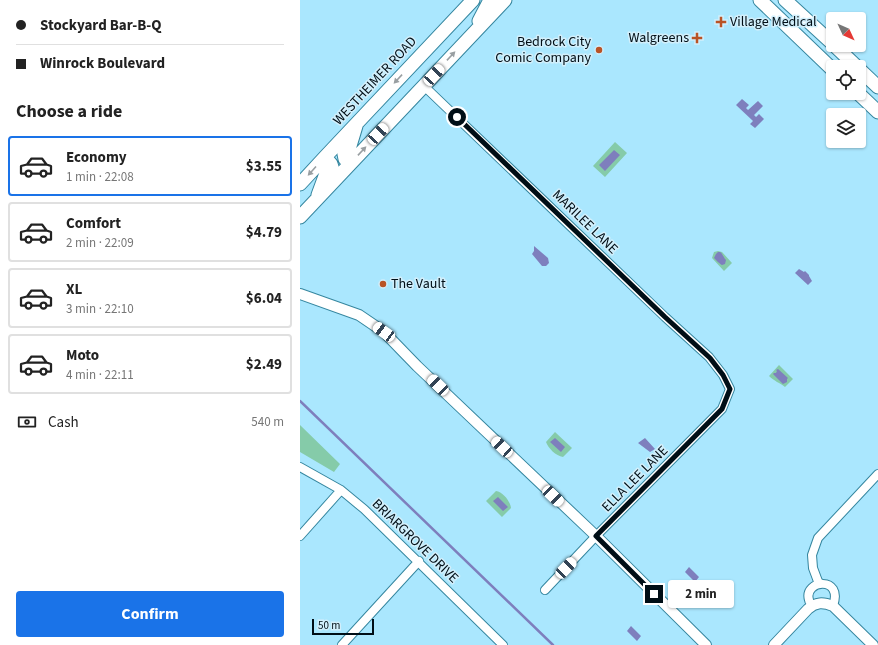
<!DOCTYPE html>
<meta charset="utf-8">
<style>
body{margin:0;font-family:"Source Sans 3",sans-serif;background:#f2f2f2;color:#222;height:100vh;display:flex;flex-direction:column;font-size:15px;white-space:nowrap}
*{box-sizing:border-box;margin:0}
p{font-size:13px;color:#767676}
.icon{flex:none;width:22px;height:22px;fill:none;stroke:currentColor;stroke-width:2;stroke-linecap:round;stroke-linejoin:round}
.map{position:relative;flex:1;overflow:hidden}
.details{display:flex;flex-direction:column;background:#fff;width:300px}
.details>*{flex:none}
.banner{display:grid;align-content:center;height:88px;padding:0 16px;background:#fff}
.needle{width:26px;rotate:134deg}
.buttons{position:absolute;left:526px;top:12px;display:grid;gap:8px}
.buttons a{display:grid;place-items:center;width:40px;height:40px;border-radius:4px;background:#fff;box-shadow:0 1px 3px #0004;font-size:20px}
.scale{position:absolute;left:12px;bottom:10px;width:62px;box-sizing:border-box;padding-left:4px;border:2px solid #000e16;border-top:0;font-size:11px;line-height:14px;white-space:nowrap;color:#000e16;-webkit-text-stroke:3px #d2effb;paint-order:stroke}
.end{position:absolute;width:18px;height:18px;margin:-9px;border:5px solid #000e16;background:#fff;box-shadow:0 0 0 2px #fff}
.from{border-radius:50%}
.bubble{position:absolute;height:28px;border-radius:4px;background:#fff;box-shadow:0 1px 3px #0004;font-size:13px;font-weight:700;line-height:28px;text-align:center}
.car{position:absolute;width:12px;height:24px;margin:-12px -6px;border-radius:5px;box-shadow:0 0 3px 1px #0007;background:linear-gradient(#fff 24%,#345 0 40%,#fff 0 76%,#345 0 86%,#fff 0)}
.banner b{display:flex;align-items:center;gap:14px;height:38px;font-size:15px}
.banner b+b{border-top:1px solid #e0e0e0}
.banner i{width:10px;height:10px;background:#222}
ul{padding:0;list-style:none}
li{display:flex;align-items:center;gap:12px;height:60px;margin:0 8px 6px;padding:0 8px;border:2px solid #e0e0e0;border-radius:4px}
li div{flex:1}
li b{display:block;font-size:15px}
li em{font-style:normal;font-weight:700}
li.selected{border-color:#1a73e8}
li>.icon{width:36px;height:36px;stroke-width:1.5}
h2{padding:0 16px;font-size:18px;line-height:48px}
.pay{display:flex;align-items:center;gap:10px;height:44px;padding:0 16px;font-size:15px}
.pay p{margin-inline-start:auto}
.primary-button{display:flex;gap:8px;margin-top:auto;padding:8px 16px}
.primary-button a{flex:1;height:46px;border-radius:4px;background:#1a73e8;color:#fff;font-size:16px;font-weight:700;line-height:46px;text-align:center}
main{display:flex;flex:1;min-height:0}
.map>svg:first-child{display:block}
.green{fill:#85cba9}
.water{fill:#7e7fbd}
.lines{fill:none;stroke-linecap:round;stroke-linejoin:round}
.stream{stroke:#7e7fbd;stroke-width:2.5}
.minor-casing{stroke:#35869f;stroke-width:10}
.tertiary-casing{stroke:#35869f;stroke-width:12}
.primary-casing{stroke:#35869f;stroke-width:15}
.minor{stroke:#fff;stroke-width:8}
.tertiary{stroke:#fff;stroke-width:10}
.primary{stroke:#fff;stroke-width:13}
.oneway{fill:#999fa2}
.route{stroke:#000e16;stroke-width:5}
.poi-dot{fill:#b95325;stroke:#d2effb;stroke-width:1.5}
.labels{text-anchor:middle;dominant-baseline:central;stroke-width:3;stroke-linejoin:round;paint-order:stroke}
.poi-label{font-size:14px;fill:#000e16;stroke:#d2effb;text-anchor:start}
.street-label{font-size:14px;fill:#000e16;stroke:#d2effb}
</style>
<main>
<section class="details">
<div class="banner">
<b><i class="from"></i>Stockyard Bar-B-Q</b>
<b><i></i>Winrock Boulevard</b>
</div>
<h2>Choose a ride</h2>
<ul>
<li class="selected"><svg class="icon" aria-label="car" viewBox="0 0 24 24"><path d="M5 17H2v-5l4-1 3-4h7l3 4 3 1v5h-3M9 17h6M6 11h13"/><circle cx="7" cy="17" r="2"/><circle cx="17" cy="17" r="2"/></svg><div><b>Economy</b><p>1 min · 22:08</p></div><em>$3.55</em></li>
<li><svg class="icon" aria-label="car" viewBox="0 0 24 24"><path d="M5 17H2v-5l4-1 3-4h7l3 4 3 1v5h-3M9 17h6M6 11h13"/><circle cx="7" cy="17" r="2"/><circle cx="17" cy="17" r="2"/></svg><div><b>Comfort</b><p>2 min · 22:09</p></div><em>$4.79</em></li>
<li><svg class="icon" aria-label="car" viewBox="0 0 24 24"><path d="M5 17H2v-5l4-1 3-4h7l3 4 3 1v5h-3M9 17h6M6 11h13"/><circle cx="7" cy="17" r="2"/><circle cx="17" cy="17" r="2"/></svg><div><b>XL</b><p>3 min · 22:10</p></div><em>$6.04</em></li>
<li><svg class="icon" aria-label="car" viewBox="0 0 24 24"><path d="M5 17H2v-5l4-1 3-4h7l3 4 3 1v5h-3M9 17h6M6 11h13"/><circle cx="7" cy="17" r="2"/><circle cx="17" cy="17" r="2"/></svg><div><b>Moto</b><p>4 min · 22:11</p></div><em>$2.49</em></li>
</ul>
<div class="pay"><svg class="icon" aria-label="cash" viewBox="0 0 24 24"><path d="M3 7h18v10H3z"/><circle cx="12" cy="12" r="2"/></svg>Cash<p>540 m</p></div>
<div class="primary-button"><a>Confirm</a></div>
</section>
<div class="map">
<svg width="578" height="645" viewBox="0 0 578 645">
<rect width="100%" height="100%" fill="#aae7fe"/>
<path class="green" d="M315 142 327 153 305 177 293 166Z
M418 251 422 252 432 263 424 271 412 258 414 252Z
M479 365 493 379 485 387C480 383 474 381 469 376Z
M0 425 40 464 34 472 0 452Z
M255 432 272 448 263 457C256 456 248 448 246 442Z
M196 491C203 492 210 501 211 508L202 517 186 501Z"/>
<path class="water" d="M442 99 449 105 446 108 448 110 458 101 463 106 454 115 456 117 459 114 464 119 455 128 450 124 453 121 436 105Z
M314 150 320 155 305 171 299 165Z
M234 246 248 258 249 263 246 266H242L232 254 234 251Z
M418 252H420C423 254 423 257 426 260L425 264 422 265C421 265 415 259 414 258L416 254Z
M499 269 504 272 505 271 509 275V276L512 281 508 285 495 273Z
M478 369 488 378 487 379V382L483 384 473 374 474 373H476L477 371 476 370Z
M255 438 265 447 261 452 250 442Z
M345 438 355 449 350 452 338 443Z
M198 497 208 507 203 511 193 501Z
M389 567 399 577 395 582 385 572Z
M331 626 341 636 337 641 327 631Z"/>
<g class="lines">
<path class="stream" d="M0 401 253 645"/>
<defs>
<path id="minor" d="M124 86 365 317 409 357 423 375 430 389 422 409 296 536 245 590
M0 467 41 490 64 509 203 645
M0 536 41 490
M519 584 513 568 512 555 518 538 578 474
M512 605C511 603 509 602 509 600 503 580 544 575 533 606
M42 645 119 561"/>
<path id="tertiary" d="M0 294 59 315 84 332 117 366 296 536 406 645
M474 645 508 609C516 602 523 602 533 606L573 645"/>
<path id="primary" d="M460 0 533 70
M485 0 533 44
M179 21 190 0
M534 45 557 67
M559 69 578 87
M558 93 578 112
M50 164 45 159 44 154 50 146 56 126
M0 184 25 157 173 0
M18 195 25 176 31 169 32 167 31 164 25 157
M0 217 205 0"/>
</defs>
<use href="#minor" class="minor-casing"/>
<use href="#tertiary" class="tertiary-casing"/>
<use href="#primary" class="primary-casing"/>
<use href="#minor" class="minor"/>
<use href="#tertiary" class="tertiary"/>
<use href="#primary" class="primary"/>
</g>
<defs><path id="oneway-solid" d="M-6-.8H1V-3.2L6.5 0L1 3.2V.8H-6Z"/></defs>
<g class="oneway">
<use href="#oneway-solid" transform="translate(151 56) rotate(-47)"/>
<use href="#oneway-solid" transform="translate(98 79) rotate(133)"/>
<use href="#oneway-solid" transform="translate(62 151) rotate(-47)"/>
<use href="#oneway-solid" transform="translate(12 171) rotate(132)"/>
</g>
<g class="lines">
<path class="route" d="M157 117 365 317 410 358 423 375 430 389 422 409 296 536 354 594"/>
</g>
<g class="poi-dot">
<path d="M419 16h4v4h4v4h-4v4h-4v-4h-4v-4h4z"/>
<path d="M395 32h4v4h4v4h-4v4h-4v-4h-4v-4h4z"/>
<circle cx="299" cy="50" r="4"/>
<circle cx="83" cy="284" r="4"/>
</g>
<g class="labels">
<g class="poi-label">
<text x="430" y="22">Village Medical</text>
<text x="389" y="38" text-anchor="end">Walgreens</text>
<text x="291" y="42" text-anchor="end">Bedrock City<tspan x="291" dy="16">Comic Company</tspan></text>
<text x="91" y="284">The Vault</text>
</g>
<g class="street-label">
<text transform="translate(75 81) rotate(-47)">WESTHEIMER ROAD</text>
<text transform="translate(285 222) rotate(44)">MARILEE LANE</text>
<text transform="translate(335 479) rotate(-45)">ELLA LEE LANE</text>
<text transform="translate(115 541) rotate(44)">BRIARGROVE DRIVE</text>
</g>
</g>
</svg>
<div class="buttons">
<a><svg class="needle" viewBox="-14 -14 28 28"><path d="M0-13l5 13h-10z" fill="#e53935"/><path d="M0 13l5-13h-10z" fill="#767676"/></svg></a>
<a><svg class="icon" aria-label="locate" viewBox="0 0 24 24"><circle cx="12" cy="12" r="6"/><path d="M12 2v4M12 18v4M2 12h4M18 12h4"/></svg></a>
<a><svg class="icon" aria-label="layers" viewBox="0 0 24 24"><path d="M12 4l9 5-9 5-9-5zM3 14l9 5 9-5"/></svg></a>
</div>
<div class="scale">50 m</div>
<i class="end from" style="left:157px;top:117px"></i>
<i class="end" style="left:354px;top:594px"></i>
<div class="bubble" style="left:368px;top:580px;width:66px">2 min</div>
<i class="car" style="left:134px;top:75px;rotate:43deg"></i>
<i class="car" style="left:78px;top:134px;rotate:43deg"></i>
<i class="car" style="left:84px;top:332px;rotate:306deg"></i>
<i class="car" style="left:138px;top:385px;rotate:314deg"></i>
<i class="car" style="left:202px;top:447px;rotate:313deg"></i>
<i class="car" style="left:253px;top:496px;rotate:134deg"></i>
<i class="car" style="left:266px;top:568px;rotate:44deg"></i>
</div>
</main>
